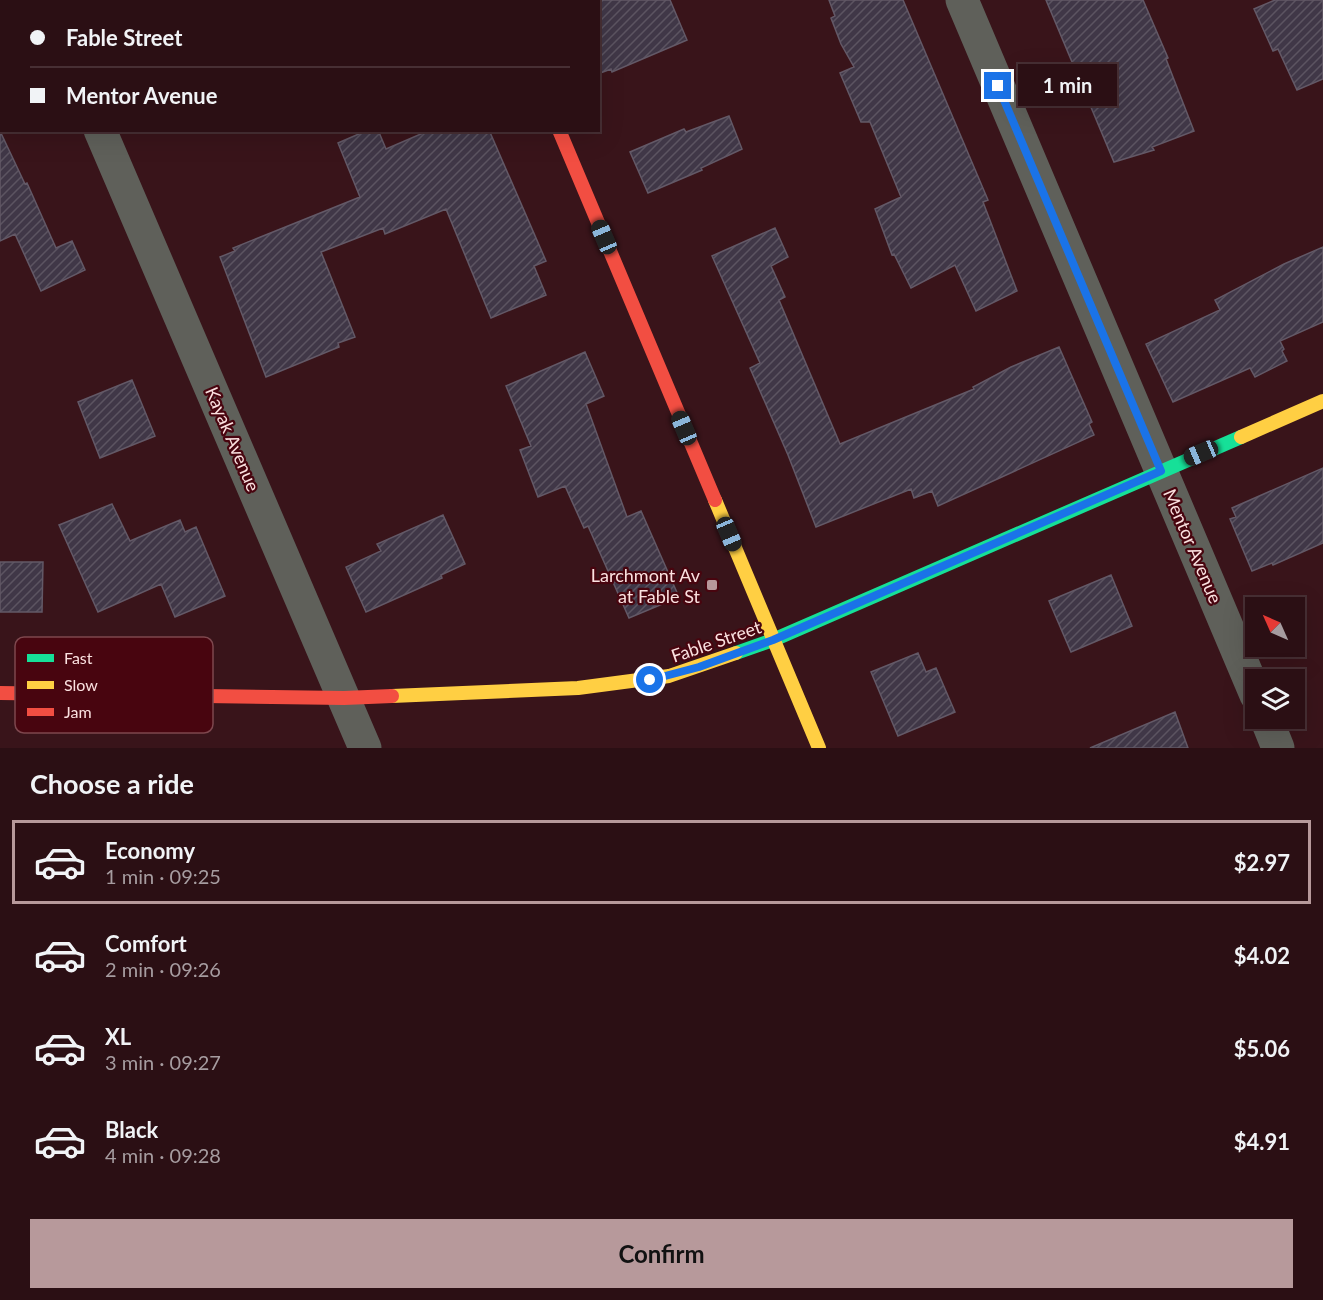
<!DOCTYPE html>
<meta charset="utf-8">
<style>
body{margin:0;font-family:Lato,sans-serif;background:#371d22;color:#f1f3f6;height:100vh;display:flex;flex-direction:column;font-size:22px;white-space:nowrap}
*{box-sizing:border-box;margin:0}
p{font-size:20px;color:#a69ca0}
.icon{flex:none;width:33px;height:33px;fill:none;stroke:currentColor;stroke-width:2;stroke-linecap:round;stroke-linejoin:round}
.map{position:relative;height:748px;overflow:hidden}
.details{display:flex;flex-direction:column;background:#2b0f14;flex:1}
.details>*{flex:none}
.top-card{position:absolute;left:0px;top:0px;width:600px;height:132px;box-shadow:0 6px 24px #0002,0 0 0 2px #472f34;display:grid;align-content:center;height:132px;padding:0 30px;background:#2b0f14}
.needle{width:39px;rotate:315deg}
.fabs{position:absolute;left:1245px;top:597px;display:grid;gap:12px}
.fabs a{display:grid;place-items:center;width:60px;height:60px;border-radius:0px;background:#2b0f14;box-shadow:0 6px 24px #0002,0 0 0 2px #472f34;font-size:30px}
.end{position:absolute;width:27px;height:27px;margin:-14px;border:8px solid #1a73e8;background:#fff;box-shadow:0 0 0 3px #fff}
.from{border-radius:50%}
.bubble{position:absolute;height:42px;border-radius:0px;background:#2b0f14;box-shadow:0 6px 24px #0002,0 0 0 2px #472f34;font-size:20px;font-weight:700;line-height:42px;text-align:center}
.car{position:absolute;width:18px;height:36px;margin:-18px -9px;border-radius:8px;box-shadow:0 0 4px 2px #0007;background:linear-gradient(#222 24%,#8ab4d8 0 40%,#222 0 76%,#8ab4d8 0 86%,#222 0)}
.top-card b{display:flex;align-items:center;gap:21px;height:57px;font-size:22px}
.top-card b+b{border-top:2px solid #472f34}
.top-card i{width:15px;height:15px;background:#f1f3f6}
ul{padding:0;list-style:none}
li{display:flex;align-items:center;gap:18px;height:84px;margin:0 12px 9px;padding:0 18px;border:3px solid transparent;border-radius:0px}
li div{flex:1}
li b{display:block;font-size:22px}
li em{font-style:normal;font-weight:700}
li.on{border-color:#b7999b}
li>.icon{width:54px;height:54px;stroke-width:1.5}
h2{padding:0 30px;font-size:27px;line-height:72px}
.primary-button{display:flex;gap:12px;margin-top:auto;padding:12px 30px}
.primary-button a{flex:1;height:69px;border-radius:0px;background:#b7999b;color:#111;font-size:24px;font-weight:700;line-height:69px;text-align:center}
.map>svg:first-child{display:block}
.building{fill:url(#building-hatch);stroke:#635967;stroke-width:1.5}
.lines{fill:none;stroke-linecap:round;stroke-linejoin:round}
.street{stroke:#5f605a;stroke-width:33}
.fast{stroke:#16e098;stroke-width:14}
.slow{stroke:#ffcf43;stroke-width:14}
.jam{stroke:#f24e42;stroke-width:14}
.route{stroke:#1a73e8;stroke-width:8}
.poi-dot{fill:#b7999b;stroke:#48050f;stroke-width:2}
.labels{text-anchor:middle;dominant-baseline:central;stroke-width:4.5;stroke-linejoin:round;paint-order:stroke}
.street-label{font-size:18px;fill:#fbe1e0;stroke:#48050f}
.poi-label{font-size:18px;fill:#fbe1e0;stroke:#48050f;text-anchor:end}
.key{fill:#48050f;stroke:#7e474e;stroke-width:1.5}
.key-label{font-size:16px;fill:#fbe1e0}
</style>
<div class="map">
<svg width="1323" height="748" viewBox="0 0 1323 748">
<defs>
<pattern id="building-hatch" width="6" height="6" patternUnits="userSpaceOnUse" patternTransform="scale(1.5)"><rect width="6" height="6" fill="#403747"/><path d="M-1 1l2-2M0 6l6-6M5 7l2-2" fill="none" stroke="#5c5461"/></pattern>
</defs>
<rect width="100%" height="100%" fill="#39141a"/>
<path class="building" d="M598 0H670L687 40 612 72 611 69 598 74Z
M829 0H903L988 200 983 202 1017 291 976 311 955 265 911 288 894 254 892 255 875 209 901 197 870 122H861L840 73 854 67 841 44 831 18 835 16Z
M1046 0H1143L1168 58 1166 59 1194 131 1152 147 1154 150 1114 162Z
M1275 0H1323V79L1297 90 1278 49 1273 51 1254 9Z
M729 116 742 149 701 168 702 170 648 193 630 152 684 129 686 132Z
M368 130H378L386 149 430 130H489L546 261 534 266 546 295 491 318 446 209 385 234 383 228 321 252 355 337 338 343 339 347 266 377 220 257 235 251 233 248 360 197 338 143Z
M0 131 25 184 27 183 56 248 72 241 85 270 41 291 15 234 0 241Z
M775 228 788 257 771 266 785 297 779 300 840 444 974 389 973 387 1011 367 1059 347 1092 422 1089 424 1094 435 938 506 932 491 914 498 911 489 816 527 788 455 750 368 760 363 712 256Z
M1323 247V322L1280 341 1284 349 1282 351 1287 361 1255 377 1250 368 1173 402 1146 344 1220 310 1215 300 1284 264Z
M585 352 604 396 586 404 627 517 641 511 679 597 629 618 588 526 584 528 565 486 538 497 520 450 531 446 506 386Z
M132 380 155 436 100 458 78 402Z
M1323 468V543L1273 565 1272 563 1252 571 1230 519 1236 517 1232 508Z
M112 504 130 541 180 520 185 532 196 527 225 596 175 617 161 584 98 612 59 525Z
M443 515 465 564 441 575 442 578 366 612 346 567 381 551 377 544Z
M0 562H43L42 612H0Z
M1111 575 1132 626 1071 652 1049 601Z
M918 653 926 672 936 668 955 712 898 736 871 672Z
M1175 712 1188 748H1090Z"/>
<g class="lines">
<path class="street" d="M43 0 44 2
M962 0 1256 695
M100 130 365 748
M1266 718 1278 748"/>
<path class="fast" d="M736 653 773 640 1241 437"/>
<path class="slow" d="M1241 437 1323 401
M715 500 819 748
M392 696 578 688 669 676 736 653"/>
<path class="jam" d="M504 0 505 2
M559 130 715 500
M0 693 344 698 392 696"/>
</g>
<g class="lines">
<path class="route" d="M650 680 699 667 773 640 1161 471 998 86"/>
</g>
<rect class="poi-dot" x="706" y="579" width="12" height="12" rx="3"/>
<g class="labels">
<g class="street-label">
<text transform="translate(233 439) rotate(67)">Kayak Avenue</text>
<text transform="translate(1193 546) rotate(67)">Mentor Avenue</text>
<text transform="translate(716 641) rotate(-19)">Fable Street</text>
</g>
<g class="poi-label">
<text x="700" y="575">Larchmont Av<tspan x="700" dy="21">at Fable St</tspan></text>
</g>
</g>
<rect x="15" y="637" width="198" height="96" rx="9" class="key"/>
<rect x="27" y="654" width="27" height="8" fill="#16e098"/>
<rect x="27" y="681" width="27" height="8" fill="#ffcf43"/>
<rect x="27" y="708" width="27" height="8" fill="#f24e42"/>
<g class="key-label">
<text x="64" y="664">Fast</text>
<text x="64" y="691">Slow</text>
<text x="64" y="718">Jam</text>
</g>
</svg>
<div class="fabs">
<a><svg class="needle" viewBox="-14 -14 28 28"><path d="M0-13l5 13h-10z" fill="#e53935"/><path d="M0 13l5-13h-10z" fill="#a69ca0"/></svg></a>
<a><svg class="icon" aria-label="layers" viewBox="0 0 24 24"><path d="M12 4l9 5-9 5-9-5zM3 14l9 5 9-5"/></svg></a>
</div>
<i class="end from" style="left:650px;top:680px"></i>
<i class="end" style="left:998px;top:86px"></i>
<div class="bubble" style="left:1018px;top:64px;width:99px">1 min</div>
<i class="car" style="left:604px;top:237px;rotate:337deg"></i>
<i class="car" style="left:684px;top:428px;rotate:337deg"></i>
<i class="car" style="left:1201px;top:453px;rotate:247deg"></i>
<i class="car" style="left:729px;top:534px;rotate:157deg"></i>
<div class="top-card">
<b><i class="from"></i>Fable Street</b>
<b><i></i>Mentor Avenue</b>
</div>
</div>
<section class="details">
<h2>Choose a ride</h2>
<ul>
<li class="on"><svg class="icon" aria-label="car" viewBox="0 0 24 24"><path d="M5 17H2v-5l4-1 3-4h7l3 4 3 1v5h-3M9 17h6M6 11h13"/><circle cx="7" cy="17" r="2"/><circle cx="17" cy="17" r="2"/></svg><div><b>Economy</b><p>1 min · 09:25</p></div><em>$2.97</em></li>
<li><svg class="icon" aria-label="car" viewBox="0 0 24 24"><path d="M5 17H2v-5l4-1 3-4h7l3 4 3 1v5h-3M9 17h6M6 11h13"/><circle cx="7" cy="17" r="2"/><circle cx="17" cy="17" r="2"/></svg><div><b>Comfort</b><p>2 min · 09:26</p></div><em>$4.02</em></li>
<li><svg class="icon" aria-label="car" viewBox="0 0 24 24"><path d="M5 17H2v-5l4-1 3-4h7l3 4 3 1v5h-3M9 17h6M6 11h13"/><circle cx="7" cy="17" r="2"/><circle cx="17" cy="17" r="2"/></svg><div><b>XL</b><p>3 min · 09:27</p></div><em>$5.06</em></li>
<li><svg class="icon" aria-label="car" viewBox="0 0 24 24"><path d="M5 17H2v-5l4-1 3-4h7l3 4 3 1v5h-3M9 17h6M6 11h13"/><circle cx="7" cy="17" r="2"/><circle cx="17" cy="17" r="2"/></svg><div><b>Black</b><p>4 min · 09:28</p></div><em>$4.91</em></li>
</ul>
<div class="primary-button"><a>Confirm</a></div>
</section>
